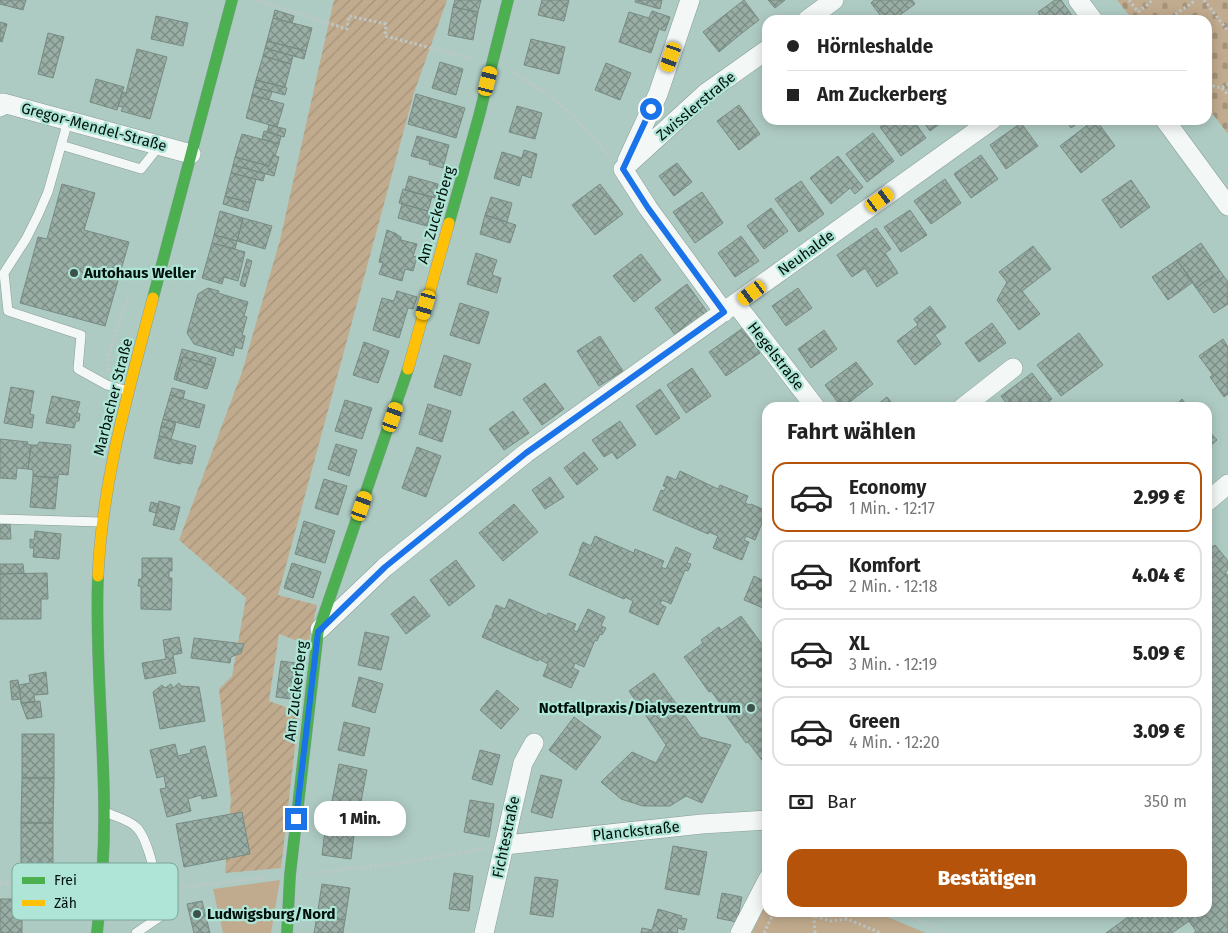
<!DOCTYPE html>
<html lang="de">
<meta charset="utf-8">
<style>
body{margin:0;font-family:"Fira Sans",sans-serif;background:#f6f6f6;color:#222;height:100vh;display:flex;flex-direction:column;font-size:19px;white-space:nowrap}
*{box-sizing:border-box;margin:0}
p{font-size:16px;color:#767676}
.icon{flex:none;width:28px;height:28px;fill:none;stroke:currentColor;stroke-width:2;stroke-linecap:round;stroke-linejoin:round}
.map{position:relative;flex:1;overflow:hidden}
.drawer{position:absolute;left:762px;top:402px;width:450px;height:515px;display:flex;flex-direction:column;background:#fff;border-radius:15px;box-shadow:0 2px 12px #0003}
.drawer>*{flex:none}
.top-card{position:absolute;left:762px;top:15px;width:450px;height:110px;border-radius:15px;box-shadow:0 2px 12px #0003;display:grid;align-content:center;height:110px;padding:0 25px;background:#fff}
.end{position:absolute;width:22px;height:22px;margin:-11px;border:6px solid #1a73e8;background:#fff;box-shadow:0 0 0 2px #fff}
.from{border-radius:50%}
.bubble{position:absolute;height:35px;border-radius:15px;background:#fff;box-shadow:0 2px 12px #0003;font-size:16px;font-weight:800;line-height:35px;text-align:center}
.car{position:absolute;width:15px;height:30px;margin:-15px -8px;border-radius:6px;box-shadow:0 0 4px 1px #0007;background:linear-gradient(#f5c518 24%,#345 0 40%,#f5c518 0 76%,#345 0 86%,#f5c518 0)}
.top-card b{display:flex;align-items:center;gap:18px;height:48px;font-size:19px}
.top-card b+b{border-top:1px solid #e0e0e0}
.top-card i{width:12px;height:12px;background:#222}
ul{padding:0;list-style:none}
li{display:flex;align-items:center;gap:15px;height:70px;margin:0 10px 8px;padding:0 15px;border:2px solid #e0e0e0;border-radius:15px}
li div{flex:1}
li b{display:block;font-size:19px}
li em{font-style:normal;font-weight:800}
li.active{border-color:#b45309}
li>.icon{width:45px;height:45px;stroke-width:1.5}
h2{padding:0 25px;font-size:22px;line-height:60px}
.pay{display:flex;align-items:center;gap:12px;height:55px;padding:0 25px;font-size:19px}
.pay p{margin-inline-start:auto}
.primary-button{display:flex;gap:10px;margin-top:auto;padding:10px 25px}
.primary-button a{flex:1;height:58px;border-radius:15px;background:#b45309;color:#fff;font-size:20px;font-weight:800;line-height:58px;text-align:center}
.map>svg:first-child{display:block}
.cemetery{fill:url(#cemetery-stones)}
.park{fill:#c1ab8e}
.garden{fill:url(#garden-furrows)}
.building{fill:url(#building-cross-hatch);stroke:#778b83}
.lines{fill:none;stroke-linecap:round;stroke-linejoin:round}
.lane-casing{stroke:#879e98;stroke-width:10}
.street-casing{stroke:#879e98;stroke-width:20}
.fast-casing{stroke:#879e98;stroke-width:12}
.slow-casing{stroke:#879e98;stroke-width:12}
.path{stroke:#bec7c5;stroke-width:3;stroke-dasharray:2.5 2.5;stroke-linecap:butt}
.lane{stroke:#f3f7f6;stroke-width:9}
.street{stroke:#f3f7f6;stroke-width:19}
.fast{stroke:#4caf50;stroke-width:11}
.slow{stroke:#ffc107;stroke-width:11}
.route{stroke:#1a73e8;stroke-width:6}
.poi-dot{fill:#3d514c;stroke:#aee5d6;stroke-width:2}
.labels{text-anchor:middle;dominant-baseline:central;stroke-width:4.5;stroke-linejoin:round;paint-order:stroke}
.street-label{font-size:15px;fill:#00100c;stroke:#aee5d6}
.poi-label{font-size:15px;font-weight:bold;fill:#00100c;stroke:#aee5d6;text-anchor:start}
.key{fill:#aee5d6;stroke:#7aa599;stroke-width:1}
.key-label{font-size:14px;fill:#00100c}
</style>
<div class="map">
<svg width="1228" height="933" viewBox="0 0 1228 933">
<defs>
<pattern id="cemetery-stones" width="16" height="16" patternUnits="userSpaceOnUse" patternTransform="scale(1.25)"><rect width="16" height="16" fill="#c1ab8e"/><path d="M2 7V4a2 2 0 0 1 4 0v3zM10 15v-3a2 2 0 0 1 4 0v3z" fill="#a49279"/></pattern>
<pattern id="garden-furrows" width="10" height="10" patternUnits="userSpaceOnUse" patternTransform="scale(1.25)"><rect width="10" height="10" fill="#c1ab8e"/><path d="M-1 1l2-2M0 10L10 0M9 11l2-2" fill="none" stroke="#a49279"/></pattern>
<pattern id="building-cross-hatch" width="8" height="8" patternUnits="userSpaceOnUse" patternTransform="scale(1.25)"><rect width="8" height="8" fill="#99aea5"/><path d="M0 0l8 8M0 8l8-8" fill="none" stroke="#7a8c85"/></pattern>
</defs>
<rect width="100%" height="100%" fill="#aecbc3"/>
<path class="cemetery" d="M1117 0H1228V134L1208 108V20H1133Z"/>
<path class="park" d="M280 880 271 933H223L213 889Z
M767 901 768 912 878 913 926 933H752Z"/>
<path class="garden" d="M334 0H447L414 93 278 595 317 605 308 645 279 634 269 701 299 712 281 868 225 873 231 799 219 689 232 676 246 598 179 540 242 372 280 240Z"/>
<path class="building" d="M0 0H26L23 10 0 4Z
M455 0H481L478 12 453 7Z
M542 0H569L564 21 538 15Z
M636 0H662L660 9 635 2Z
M744 0 759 20 742 33 726 14Z
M768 0H785L775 8Z
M874 0H912L915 4 893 20H884L871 3Z
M1055 0H1061L1075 20H1043L1038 12Z
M453 7 478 12 473 40 448 35Z
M275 10 294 16 292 23 273 18Z
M652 11 670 17 665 31 659 29 651 53 619 42 629 12 649 18Z
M726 14 742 33 719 52 703 32Z
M156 16 188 23 183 46 151 39Z
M273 18 312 28 306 51 267 41Z
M0 22 7 24 2 42 0 41Z
M48 33 64 37 53 78 38 74Z
M531 39 565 47 559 74 524 65Z
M267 41 306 51 304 59 265 48Z
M265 48 293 56 291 64 263 56Z
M137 49 167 57 150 119 121 111 123 107 118 106 122 92 126 93Z
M263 56 291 64 285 87 256 80Z
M440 62 463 69 456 95 432 88Z
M606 63 631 73 620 100 595 90Z
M96 79 124 87 117 110 90 102Z
M256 80 287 88 285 95 254 87Z
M254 87 272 92 269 100 252 95Z
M416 94 465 108 456 138 408 124Z
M252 95 284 104 277 127 246 118Z
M739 105 760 134 739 150 717 121Z
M517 106 542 113 535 139 509 132Z
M889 120H913L926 138 901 156 880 127Z
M922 120H945L930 131Z
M1066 120H1082L1071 128Z
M1094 120H1096L1115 146 1081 173 1060 146Z
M1021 123 1038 146 1006 169 990 145Z
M269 125 286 129 284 137 267 132Z
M264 131 281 136 279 144 262 139Z
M873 133 894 161 867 182 846 154Z
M242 134 279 144 275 156 273 155 269 166 235 157Z
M417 136 449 145 443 168 429 164 430 161 411 156Z
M524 150 537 154 531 178 522 175 519 186 494 178 502 152 522 158Z
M273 155 279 157 274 176 233 165 235 157 269 166Z
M981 155 998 179 971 198 954 174Z
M838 156 863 187 855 194 850 188 831 204 810 178Z
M677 163 692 182 674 196 659 176Z
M233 165 265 174 263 181 231 173Z
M231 173 256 179 250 203 225 196Z
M409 176 438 184 435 198 405 190Z
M945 179 961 203 931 224 914 201Z
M1131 180 1150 207 1121 228 1102 200Z
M801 181 824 214 799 232 775 199Z
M62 184 95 193 84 230 129 242 105 326 20 303 38 237 47 239Z
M600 184 623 214 595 235 572 205Z
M403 189 432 197 428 211 399 203Z
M702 192 723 223 695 243 673 212Z
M225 196 250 203 248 211 223 204Z
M491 197 512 203 507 222 485 215Z
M402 204 431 212 427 226 398 218Z
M771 208 788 231 764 249 747 226Z
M910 210 927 235 901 252 884 227Z
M220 211 243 218 237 241 214 235Z
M485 215 516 225 510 243 480 234Z
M243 218 272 226 265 249 237 241Z
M876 228 891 249 885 253 898 273 877 287 865 268 852 277 837 255Z
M387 230 397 234V235L401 237V240L417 244 413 256 417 257 413 271 405 269 402 281 379 274 383 263 379 262Z
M214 235 237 241 235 249 212 243Z
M741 236 759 261 735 277 718 253Z
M212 243 245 252 238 281 224 277 222 284 202 278Z
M1201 243 1220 271 1196 288 1177 260Z
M1033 246 1051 269 1022 291 1040 314 1019 330 997 300 1007 282 999 272Z
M476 253 497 260 492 275 501 278 497 293 467 284Z
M641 254 661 280 634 302 613 276Z
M247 259 252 261 245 287 240 285Z
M1177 260 1193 282 1168 300 1152 277Z
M1220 271 1228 282V304L1214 313 1196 288Z
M687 284 708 313 676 336 655 308Z
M208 288 219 291 218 293 248 302 244 316 247 317 242 335 245 336 242 349 235 347 233 356 194 344 187 333 198 294Z
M798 288 812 308 786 326 772 306Z
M397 291 417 297 413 309 408 308 399 338 373 330 382 298 394 301Z
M460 303 489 312 479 344 450 335Z
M930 306 946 327 935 335 941 344 915 365 897 341 918 325 914 319Z
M992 323 1006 343 979 362 965 343Z
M743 328 760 353 726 376 709 352Z
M824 330 837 349 811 368 798 349Z
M1079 333 1103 365 1061 396 1037 365Z
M600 336 623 371 599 386 577 351Z
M1223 339 1228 347V394L1224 397 1210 377 1213 375 1199 356Z
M364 342 389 351 378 383 353 375Z
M182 349 216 358 214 366 183 357 176 380 174 379Z
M444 355 471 364 461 396 434 387Z
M183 357 214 366 207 389 176 380Z
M856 362 873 384 842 408 825 385Z
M692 368 711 396 686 413 667 385Z
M1032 373 1052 399 1041 408H1010L1001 396Z
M545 383 564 409 542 425 523 399Z
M11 387 34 391 30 414 34 415 32 428 4 423Z
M172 388 185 391 183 399 170 395Z
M660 389 680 418 656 435 636 406Z
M170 395 205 405 199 428 163 419Z
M52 396 80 402 77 413 80 414 79 421H76L74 428 46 423Z
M887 397 896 408H873Z
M1182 399 1189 408H1173Z
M345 400 372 408 362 439 335 431Z
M428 404 451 411 442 442 419 434Z
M513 411 529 433 504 450 489 429Z
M163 419 176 422 174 430 161 426Z
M620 421 636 445 617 459 612 452 604 457 592 440Z
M161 426 174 430 171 439 159 436Z
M1208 430 1217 440 1208 448Z
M159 436 196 446 192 464 181 462 180 464 154 458Z
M0 439 28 442 27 444 31 445 28 469 17 468 16 479 0 478Z
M39 442 71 445 68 475 59 474 58 478 33 476V470L28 469 31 445H38Z
M336 444 357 450 349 476 328 469Z
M417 447 441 456 426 497 402 488Z
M584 452 598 469 577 485 564 468Z
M680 471 718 489 720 485 748 496 745 503 750 505 751 504 767 511 755 540 746 536 744 540 749 542 742 560 713 548 718 536 709 532 708 534 653 510 661 490 664 491 666 487 663 486 667 476 676 480Z
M33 476 58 478 55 509 30 507Z
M550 477 564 497 545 509 532 490Z
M324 479 347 486 338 515 315 508Z
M159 501 180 507 174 530 153 525Z
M151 502 159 504 156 513 149 511Z
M514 504 538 532 503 561 479 533Z
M304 521 335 531 325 563 295 554Z
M10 524 11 539H0V525Z
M35 531 61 534 59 559 33 557 34 548H30V539L34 540Z
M595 536 634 553 635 549 664 561 661 567 666 569 676 547 691 554 687 563 691 564 688 571 685 570 671 604 662 600 660 604 666 607 658 625 629 612 633 601 625 597 624 599 569 575 580 551H579L583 542 591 546Z
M1215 545 1228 561V570L1225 572 1228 576V933H1194L1196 931 1189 921 1172 933H1106L1135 912H1208V550Z
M142 558H172V571H169V578H172L171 610 141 609V586H138L139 579H142Z
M456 560 475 586 449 606 430 580Z
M292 563 321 572 313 598 284 588Z
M0 564H23L24 573 0 574Z
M47 573 48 599H41V619H0V574Z
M768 573V610L744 600 754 576 764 581Z
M414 596 430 616 406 634 391 614Z
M509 599 547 616 548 613 576 624 573 630 577 632 588 609 605 617 601 626 606 628 602 635 600 634 597 641 595 640 584 667 575 663 573 668 579 671 571 688 543 676 548 664 539 659 538 661 482 637 490 619 491 620 493 615H492L496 605 505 609Z
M741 616 767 651 765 652 768 655V768L748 742 746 743 721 708 723 707 711 691 709 692 684 657 703 643 701 640 719 627 721 630Z
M365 632 389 637 381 670 358 665Z
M179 637 182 653 173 655 176 673 145 679 142 663 166 659 163 640Z
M194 638 244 644 241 653 231 657 230 663 191 658Z
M281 661 303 664 298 700 276 697Z
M46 672 48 694 34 695 35 702 21 703 19 685 30 683 29 675Z
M654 673 700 737 731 745 702 803 686 796 670 806H643L621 799 601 782 632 752 656 763 666 745 629 691Z
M359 677 383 684 375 713 352 706Z
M18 680 21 699 12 700 10 681Z
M179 683 181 686 199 687 205 721 160 729 153 692 162 685 165 688 171 684 173 688Z
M497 690 519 709 501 729 480 710Z
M40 701 42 717 27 719 21 703Z
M574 717 601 737 576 770 549 750Z
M344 722 370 728 364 756 338 750Z
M22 734H54V778H22Z
M175 744 178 756 191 753 190 750 205 746 217 796 202 799 201 795 188 799 191 811 167 817 160 789 166 788 164 776 157 778 150 750Z
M480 750 500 755 492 785 472 779Z
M339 764 367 770 360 807 332 801Z
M541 775 562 780 552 818 531 812Z
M22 778H54L53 823H21Z
M470 800 494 804 489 837 464 832Z
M328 807 358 811 354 835 325 831Z
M242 812 250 854 184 867 176 824Z
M21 823H53V867H21Z
M325 831 354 835 351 859 322 855Z
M673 846 707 852 699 895 665 889Z
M454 873 473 876 469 911 449 909Z
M535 877 558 880 553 917 530 914Z
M322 884 350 888 345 920 317 916Z
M722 893 742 897 737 922 717 918Z
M0 899H22V933H0Z
M202 901 210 933H194L187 904Z
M658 909 682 916 681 918 687 919 684 930 678 928 677 933H641L642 928 652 930Z
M317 916 345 920 343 933H314Z"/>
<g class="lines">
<defs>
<path id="lane" d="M68 121 48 192 38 215 26 239 4 273 8 311 81 335 78 369 107 385 125 390
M61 145 141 169 160 145
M0 519 100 522
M108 813C116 817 129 820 136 827 150 839 159 895 164 914L136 933"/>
<path id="street" d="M1078 0 1093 20
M807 20 834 0
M0 107 3 103 191 154
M1165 120 1228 206
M627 161 658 94 690 0
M736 304 816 408
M724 312 648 208 623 169 706 93 768 49
M962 408 1013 368
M1208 501 1228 484
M320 629 385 567 526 453 992 120
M505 845 702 824 768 820
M484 933 523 763 534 743
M740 933 768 879"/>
<path id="fast" d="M449 223 479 116 508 0
M153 298 232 0
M97 933C102 889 105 845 104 800 103 726 95 651 98 576
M287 933 290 875 318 632 408 369"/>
<path id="slow" d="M408 369 449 223
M98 576C102 481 129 389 153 298"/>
</defs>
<use href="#lane" class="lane-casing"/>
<use href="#street" class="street-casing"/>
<use href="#fast" class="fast-casing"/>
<use href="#slow" class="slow-casing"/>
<path class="path" d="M255 0 347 29 349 16 386 24 385 36 473 59
M1129 0 1138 12 1153 0
M1204 0 1228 31
M1167 20 1196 0
M512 72 548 94 576 118 610 157
M1208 83C1216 87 1220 90 1228 84
M1222 88 1228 95
M108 371C108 346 120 320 129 296
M310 873 395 864 485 849
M0 883 79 882
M171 889 269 877
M801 912 831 921 847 919 881 933
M899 912 945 933
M764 933 774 912
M815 933 814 917 817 912"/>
<use href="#lane" class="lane"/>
<use href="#street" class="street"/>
<use href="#fast" class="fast"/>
<use href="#slow" class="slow"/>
</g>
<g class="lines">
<path class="route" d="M296 819 318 632 385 567 526 453 724 312 648 208 623 169 651 109"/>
</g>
<g class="poi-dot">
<circle cx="74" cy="273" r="5"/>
<circle cx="751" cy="708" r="5"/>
<circle cx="197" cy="914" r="5"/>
</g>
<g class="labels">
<g class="street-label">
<text transform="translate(696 106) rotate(-40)">Zwisslerstraße</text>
<text transform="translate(94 127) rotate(15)">Gregor-Mendel-Straße</text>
<text transform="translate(436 215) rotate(-74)">Am Zuckerberg</text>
<text transform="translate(806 253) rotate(-36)">Neuhalde</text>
<text transform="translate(776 356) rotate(52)">Hegelstraße</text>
<text transform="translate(113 397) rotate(-76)">Marbacher Straße</text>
<text transform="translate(296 691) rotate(-83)">Am Zuckerberg</text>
<text transform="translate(636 831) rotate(-6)">Planckstraße</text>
<text transform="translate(506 837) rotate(-78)">Fichtestraße</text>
</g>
<g class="poi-label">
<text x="84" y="273">Autohaus Weller</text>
<text x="741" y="708" text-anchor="end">Notfallpraxis/Dialysezentrum</text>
<text x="207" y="914">Ludwigsburg/Nord</text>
</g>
</g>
<rect x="12" y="863" width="166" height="57" rx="8" class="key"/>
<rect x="22" y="877" width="23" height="7" fill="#4caf50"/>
<rect x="22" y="900" width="23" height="6" fill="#ffc107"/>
<g class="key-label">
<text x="54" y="885">Frei</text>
<text x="54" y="908">Zäh</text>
</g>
</svg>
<i class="end from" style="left:651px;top:109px"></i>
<i class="end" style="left:296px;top:819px"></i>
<div class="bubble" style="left:314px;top:801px;width:92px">1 Min.</div>
<i class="car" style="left:671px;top:57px;rotate:199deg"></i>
<i class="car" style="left:488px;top:81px;rotate:14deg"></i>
<i class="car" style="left:880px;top:200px;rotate:54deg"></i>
<i class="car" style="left:752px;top:293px;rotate:234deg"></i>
<i class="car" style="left:426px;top:305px;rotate:196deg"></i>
<i class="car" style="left:393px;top:417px;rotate:19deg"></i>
<i class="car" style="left:362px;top:506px;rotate:19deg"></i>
<div class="top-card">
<b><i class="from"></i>Hörnleshalde</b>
<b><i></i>Am Zuckerberg</b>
</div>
<section class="drawer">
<h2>Fahrt wählen</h2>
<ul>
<li class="active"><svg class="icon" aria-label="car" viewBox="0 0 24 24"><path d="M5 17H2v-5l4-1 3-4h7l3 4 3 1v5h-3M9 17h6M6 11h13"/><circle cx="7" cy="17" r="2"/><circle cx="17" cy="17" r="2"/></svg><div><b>Economy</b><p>1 Min. · 12:17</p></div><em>2.99 €</em></li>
<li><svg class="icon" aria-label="car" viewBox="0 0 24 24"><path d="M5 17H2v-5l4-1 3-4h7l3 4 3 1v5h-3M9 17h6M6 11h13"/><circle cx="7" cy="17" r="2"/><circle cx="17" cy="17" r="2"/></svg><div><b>Komfort</b><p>2 Min. · 12:18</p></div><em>4.04 €</em></li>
<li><svg class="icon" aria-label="car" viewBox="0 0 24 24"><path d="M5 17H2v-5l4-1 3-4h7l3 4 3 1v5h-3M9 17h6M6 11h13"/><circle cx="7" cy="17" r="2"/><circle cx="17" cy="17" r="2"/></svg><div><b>XL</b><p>3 Min. · 12:19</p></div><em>5.09 €</em></li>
<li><svg class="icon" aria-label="car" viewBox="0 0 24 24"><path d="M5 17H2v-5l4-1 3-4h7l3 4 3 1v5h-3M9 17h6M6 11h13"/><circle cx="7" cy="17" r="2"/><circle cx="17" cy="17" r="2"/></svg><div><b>Green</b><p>4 Min. · 12:20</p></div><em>3.09 €</em></li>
</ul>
<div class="pay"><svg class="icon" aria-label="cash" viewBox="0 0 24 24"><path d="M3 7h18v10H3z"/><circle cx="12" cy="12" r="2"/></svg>Bar<p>350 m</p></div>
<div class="primary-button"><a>Bestätigen</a></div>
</section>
</div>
